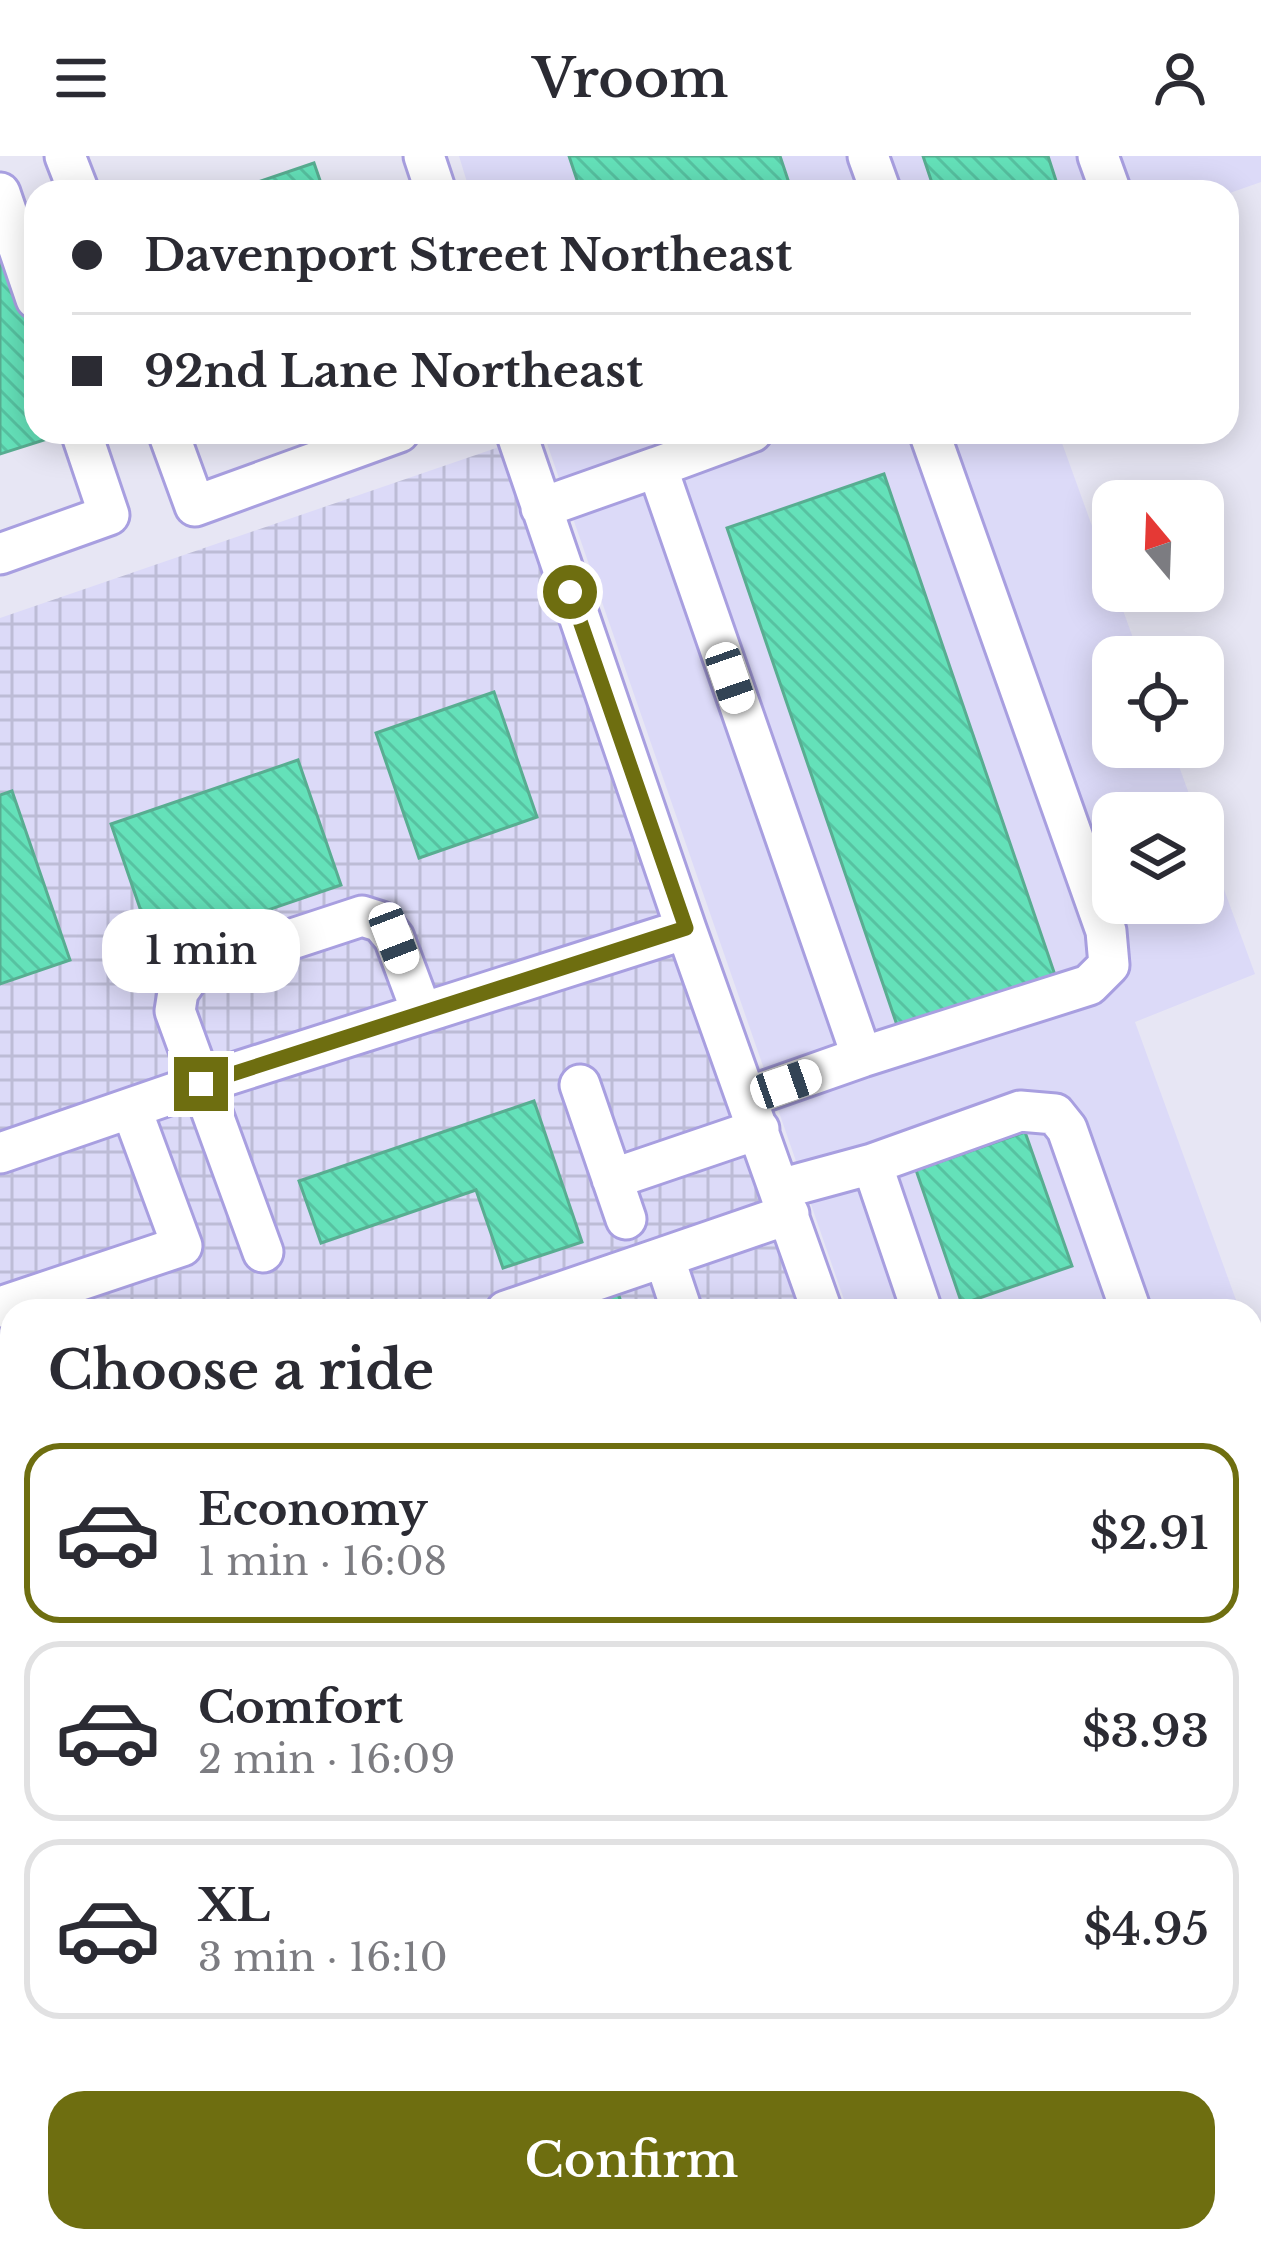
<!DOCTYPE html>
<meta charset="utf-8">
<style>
body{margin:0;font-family:"Libre Baskerville",serif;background:#f7f7f7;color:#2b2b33;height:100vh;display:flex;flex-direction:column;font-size:45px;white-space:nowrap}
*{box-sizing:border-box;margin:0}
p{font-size:39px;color:#7c7c81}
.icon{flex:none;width:66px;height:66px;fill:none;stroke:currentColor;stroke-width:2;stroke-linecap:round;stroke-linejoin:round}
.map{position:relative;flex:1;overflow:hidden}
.details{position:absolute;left:0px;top:1143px;width:1263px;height:954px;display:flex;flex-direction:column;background:#fff;border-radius:36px 36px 0 0;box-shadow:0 6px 30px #0003}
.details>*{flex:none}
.hud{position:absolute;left:24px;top:24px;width:1215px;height:264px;border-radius:36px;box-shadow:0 6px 30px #0003;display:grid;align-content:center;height:264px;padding:0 48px;background:#fff}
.needle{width:78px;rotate:341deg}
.buttons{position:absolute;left:1092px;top:324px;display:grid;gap:24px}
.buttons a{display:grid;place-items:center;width:132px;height:132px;border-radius:24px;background:#fff;box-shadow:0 6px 30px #0003;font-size:60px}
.end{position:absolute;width:54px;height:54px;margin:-27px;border:15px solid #6e6e10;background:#fff;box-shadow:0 0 0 6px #fff}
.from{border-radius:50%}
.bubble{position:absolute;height:84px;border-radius:36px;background:#fff;box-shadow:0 6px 30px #0003;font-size:39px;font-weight:600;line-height:84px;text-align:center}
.car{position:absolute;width:36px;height:72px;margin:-36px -18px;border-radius:15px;box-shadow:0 0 9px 3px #0007;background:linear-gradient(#fff 24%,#345 0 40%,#fff 0 76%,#345 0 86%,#fff 0)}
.hud b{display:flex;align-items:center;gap:42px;height:114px;font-size:45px}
.hud b+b{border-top:3px solid #e1e1e2}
.hud i{width:30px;height:30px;background:#2b2b33}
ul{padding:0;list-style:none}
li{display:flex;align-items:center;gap:36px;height:180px;margin:0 24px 18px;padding:0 24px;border:6px solid #e1e1e2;border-radius:36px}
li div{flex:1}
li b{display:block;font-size:45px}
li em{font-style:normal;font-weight:600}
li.on{border-color:#6e6e10}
li>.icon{width:108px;height:108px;stroke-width:1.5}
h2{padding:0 48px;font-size:54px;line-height:144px}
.cta{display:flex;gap:24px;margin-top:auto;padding:24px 48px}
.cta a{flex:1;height:138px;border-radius:36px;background:#6e6e10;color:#fff;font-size:48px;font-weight:600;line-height:138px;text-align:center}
header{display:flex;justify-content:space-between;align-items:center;height:156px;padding:0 48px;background:#fff;font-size:54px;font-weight:600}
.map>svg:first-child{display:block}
.built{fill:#dcdaf8}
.industrial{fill:url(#industrial-grid)}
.building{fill:url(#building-back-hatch);stroke:#58ad91;stroke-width:3}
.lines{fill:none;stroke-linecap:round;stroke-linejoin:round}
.minor-casing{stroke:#a89fe0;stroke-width:45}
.minor{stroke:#fff;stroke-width:39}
.route{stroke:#6e6e10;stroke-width:15}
</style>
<header><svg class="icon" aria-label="menu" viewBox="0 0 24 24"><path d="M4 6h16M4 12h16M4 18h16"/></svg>Vroom<svg class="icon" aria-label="person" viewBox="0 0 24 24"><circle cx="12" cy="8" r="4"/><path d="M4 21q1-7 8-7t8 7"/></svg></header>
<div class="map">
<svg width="1261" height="2097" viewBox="0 0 1261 2097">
<defs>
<pattern id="industrial-grid" width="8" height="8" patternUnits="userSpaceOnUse" patternTransform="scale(3)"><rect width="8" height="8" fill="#dcdaf8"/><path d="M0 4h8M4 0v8" fill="none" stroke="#bdbcd6"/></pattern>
<pattern id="building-back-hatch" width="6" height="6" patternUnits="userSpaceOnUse" patternTransform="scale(3)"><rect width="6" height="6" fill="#64e1b9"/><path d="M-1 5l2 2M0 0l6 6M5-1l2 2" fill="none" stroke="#57c2a1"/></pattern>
</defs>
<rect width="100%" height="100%" fill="#e7e6f4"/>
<path class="built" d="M459 0H1261V26L1227 38 470 36Z
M543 276H1058L1113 428V435H1116L1140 501H1113V591H1172L1196 657H1113V747H1203V676L1255 818 1135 866 1240 1155H848Z
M1251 1184 1261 1212V2097H1176L1172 2085H1251Z"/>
<path class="industrial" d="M502 290 817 1155H12V2085H1147L1151 2097H0V462Z"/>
<path class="building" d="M569 0H780L792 36H581Z
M923 0H1048L1059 34 1052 36H935Z
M314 7 324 36H228Z
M12 97 36 171V276H69L0 298V101Z
M884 318 1055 819 898 872 727 372Z
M494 536 537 661 419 702 376 577Z
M298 604 341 729 154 793 111 668Z
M12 635 70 804 0 828V639Z
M534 945 582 1086 503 1112 476 1034 321 1087 299 1025Z
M1025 976 1072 1110 962 1148 916 1014Z
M617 1134 624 1155H556Z
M12 1208V1349L0 1353V1212Z
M1261 1591V1747L1251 1751V1594Z
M1261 1859V1915L1251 1886V1862Z
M51 2085 77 2097H14Z
M763 2085H945L946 2087 918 2097H767Z"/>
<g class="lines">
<defs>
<path id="minor" d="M65 0 79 36
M424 0 436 36
M868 0 881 36
M1098 0 1111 36
M0 37 36 143
M168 276 195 350 399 276
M516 276 686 773 822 1155
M657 311 752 276
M541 352 657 311 862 901 748 941
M0 398 109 359 81 276
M862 901 1089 829 1109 809 1106 775 929 276
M580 929 626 1063
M0 997 212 924 686 773
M872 1008 1020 955 1055 958 1067 973 1131 1155
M612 1023 759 973
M780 1033 872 1008 922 1155
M263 1096 175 855 178 836 192 816 362 760 381 766 394 782 422 857
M0 1151 182 1090 131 952
M506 1155 664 1101
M682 1155 664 1101 789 1058
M1251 1497 1261 1526
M0 1673 12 1704
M0 1762 12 1757
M1251 1777 1261 1774
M1251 1842 1261 1839
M0 1909 12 1904
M1251 2054 1261 2086
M671 2085 674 2097
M1147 2085 1151 2097"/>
</defs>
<use href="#minor" class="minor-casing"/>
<use href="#minor" class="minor"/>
</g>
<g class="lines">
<path class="route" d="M201 928 686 772 570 436"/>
</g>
</svg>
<div class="buttons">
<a><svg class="needle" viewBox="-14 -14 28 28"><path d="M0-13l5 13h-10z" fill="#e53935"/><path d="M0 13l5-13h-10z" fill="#7c7c81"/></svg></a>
<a><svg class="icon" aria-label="locate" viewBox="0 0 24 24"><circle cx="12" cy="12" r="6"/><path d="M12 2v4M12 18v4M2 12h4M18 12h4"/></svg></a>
<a><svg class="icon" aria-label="layers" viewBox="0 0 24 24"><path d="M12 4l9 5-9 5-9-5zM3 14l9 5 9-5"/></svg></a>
</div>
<i class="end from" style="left:570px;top:436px"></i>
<i class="end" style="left:201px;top:928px"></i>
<div class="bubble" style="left:102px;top:753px;width:198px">1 min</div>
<i class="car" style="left:730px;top:522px;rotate:161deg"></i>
<i class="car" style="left:394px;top:782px;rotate:159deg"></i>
<i class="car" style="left:786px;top:928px;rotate:71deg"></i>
<div class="hud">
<b><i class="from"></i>Davenport Street Northeast</b>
<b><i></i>92nd Lane Northeast</b>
</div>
<section class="details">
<h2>Choose a ride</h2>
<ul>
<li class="on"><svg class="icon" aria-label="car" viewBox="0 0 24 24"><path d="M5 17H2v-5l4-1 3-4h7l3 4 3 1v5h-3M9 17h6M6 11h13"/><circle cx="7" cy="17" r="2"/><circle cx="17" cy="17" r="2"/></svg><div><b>Economy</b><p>1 min · 16:08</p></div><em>$2.91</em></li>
<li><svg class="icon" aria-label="car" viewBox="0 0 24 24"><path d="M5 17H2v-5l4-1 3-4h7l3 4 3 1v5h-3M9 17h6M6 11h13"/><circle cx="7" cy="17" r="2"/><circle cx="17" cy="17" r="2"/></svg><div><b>Comfort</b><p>2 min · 16:09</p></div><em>$3.93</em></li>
<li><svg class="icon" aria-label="car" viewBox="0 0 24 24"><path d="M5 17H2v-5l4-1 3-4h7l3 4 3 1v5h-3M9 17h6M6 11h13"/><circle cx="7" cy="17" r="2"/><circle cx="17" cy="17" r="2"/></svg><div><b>XL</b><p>3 min · 16:10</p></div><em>$4.95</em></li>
</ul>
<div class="cta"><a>Confirm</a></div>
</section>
</div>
